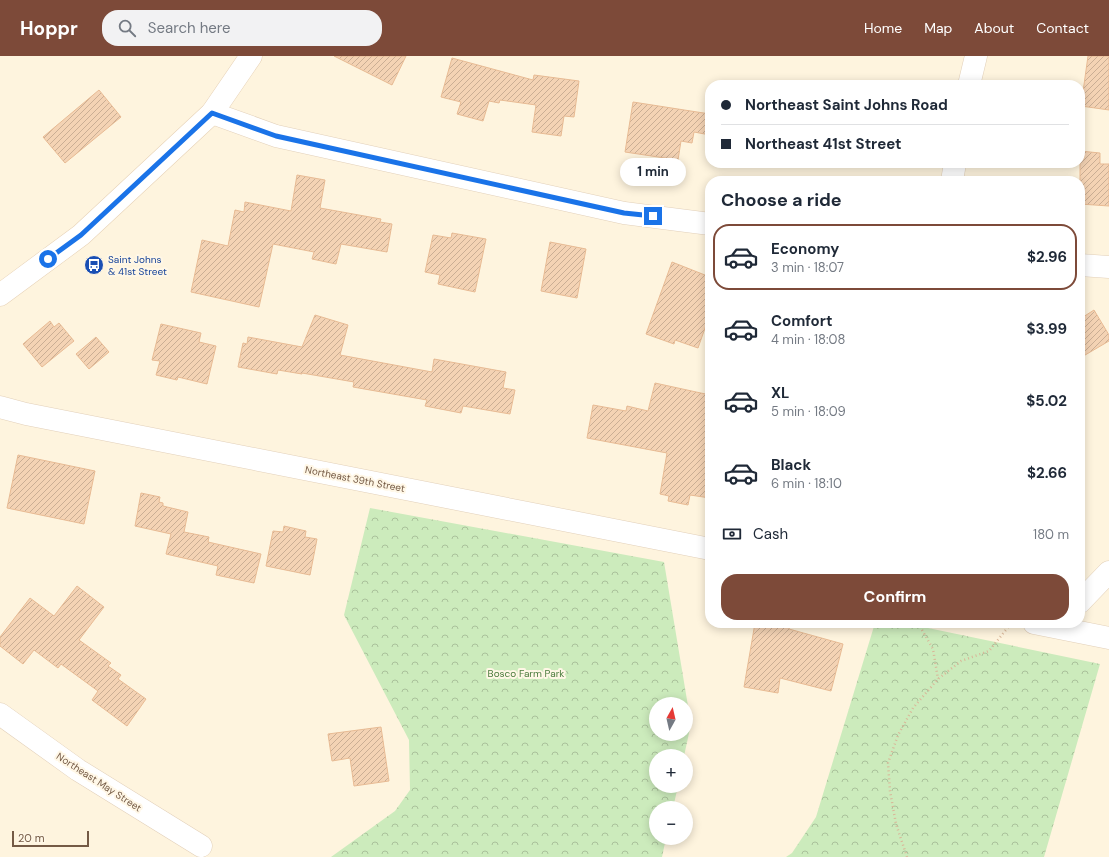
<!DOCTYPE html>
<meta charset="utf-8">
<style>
body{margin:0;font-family:"DM Sans",sans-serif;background:#f2f2f3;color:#1f2937;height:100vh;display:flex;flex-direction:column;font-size:15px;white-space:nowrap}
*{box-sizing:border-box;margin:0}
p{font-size:13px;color:#747a83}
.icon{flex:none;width:22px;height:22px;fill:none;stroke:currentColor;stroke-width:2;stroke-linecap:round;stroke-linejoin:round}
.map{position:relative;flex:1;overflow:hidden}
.details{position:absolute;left:705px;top:120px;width:380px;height:452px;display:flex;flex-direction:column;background:#fff;border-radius:16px;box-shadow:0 2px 10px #0003}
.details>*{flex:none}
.top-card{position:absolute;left:705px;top:24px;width:380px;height:88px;border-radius:16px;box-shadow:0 2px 10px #0003;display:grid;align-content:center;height:88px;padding:0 16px;background:#fff}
.needle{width:26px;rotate:8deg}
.fabs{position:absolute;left:649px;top:641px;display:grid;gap:8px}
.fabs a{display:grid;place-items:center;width:44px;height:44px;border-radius:50%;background:#fff;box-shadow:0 2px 10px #0003;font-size:20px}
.scale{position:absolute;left:12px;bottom:10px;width:77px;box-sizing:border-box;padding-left:4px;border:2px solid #745a45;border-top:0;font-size:11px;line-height:14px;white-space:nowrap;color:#745a45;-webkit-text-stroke:3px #fff7e6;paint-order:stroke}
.end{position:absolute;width:18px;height:18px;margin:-9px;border:5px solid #1a73e8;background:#fff;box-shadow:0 0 0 2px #fff}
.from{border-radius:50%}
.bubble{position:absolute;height:28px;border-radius:14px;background:#fff;box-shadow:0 2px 10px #0003;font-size:13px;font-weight:700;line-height:28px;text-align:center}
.top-card b{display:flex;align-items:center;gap:14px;height:38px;font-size:15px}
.top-card b+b{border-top:1px solid #e0e1e3}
.top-card i{width:10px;height:10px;background:#1f2937}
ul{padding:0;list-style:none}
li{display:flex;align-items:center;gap:12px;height:66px;margin:0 8px 6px;padding:0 8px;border:2px solid transparent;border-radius:16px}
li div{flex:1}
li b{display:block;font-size:15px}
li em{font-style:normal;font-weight:700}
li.on{border-color:#7d4a39}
li>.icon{width:36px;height:36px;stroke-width:1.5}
h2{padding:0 16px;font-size:18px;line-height:48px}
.pay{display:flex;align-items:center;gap:10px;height:44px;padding:0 16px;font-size:15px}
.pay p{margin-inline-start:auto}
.cta{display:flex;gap:8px;margin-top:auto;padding:8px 16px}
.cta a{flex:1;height:46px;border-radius:16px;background:#7d4a39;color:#fff;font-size:16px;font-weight:700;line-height:46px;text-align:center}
header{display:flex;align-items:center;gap:24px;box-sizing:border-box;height:56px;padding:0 20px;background:#7d4a39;color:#fff}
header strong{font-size:19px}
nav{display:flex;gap:22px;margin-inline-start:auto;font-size:14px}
.search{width:280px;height:36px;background:#f2f2f3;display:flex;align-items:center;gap:10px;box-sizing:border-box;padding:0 14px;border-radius:16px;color:#747a83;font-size:15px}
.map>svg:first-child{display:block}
.park{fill:url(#park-crowns);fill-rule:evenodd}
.building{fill:url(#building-hatch);stroke:#e8bb94}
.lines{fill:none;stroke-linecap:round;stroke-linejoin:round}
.street-casing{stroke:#e2d0ba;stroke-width:23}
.secondary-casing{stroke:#e7d2b7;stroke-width:23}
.path{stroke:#d9b698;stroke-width:2.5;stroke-dasharray:1 3;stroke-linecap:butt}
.street{stroke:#fff;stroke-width:22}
.secondary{stroke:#fff;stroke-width:22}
.route{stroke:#1a73e8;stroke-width:5}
.labels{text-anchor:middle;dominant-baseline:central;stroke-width:4;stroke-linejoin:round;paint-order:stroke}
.transit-label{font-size:10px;fill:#164399;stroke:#fff7e6;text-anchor:start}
.street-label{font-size:10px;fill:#745a45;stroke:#fff7e6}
.park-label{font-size:10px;fill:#4a7b3c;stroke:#fff7e6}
</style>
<header>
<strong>Hoppr</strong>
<div class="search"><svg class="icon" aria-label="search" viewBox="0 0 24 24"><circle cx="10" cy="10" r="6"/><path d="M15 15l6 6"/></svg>Search here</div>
<nav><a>Home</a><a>Map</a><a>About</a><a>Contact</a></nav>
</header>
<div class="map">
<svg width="1109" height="801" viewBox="0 0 1109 801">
<defs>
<pattern id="park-crowns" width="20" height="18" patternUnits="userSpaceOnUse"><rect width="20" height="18" fill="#ccebbc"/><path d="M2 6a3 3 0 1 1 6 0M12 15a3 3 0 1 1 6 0" fill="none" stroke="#aac19b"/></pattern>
<pattern id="building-hatch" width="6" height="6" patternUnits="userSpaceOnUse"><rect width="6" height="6" fill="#f4d3b4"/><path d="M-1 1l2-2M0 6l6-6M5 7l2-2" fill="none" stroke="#caae94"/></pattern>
</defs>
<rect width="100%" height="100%" fill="#fef4de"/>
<path class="park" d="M370 452 664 506 691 668 684 700H656V730H678L673 752H656V782H666L662 801H331L395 755 410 734 409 684 344 559ZM656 648H686V678H656Z
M875 567H904L1100 608 1044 801H786L792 797 816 761Z"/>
<path class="building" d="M334 0H406L392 29Z
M1088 0H1109V54L1081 50Z
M452 2 533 24 534 19 579 25 574 61 564 60 561 80 532 76 536 49 500 44 499 47 489 45 483 65 457 58 461 46 441 41Z
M99 34 121 61 65 107 43 81Z
M633 46 710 58V79L694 76 692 87 681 85 678 104 625 96Z
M1080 95 1100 97V108H1109V150L1080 148Z
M297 119 325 124 320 152 381 163 380 166 392 168 387 196 341 188 336 208 312 203 314 196 273 188 259 251 191 236 202 184 228 190 235 154 244 156 245 146 291 155Z
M452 177 486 183 475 236 438 228 440 219 425 216 433 179 451 182Z
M550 186 586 193 577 242 541 235Z
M672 206 710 221V258L698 292 675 284 674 288 646 278Z
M1094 254 1109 279V285L1080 302V263Z
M315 259 348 269 340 299 432 316 434 303 506 316 503 332 515 334 510 358 463 350 461 357 425 350 427 344 353 331 354 326 302 317V318L278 314 277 318 238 311 243 287 247 288 248 281 302 291Z
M50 265 54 271 59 267 74 285 42 311 23 288Z
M161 268 201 277 199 286 216 290 207 328 178 321 177 324 156 319 160 305 152 304Z
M96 281 109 296 89 313 76 298Z
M655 327 710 339V442L690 439 688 449 668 445 669 440 660 438 667 397 587 382 593 349 626 355 627 350 648 355Z
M18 399 95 415 84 468 7 452Z
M141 437 160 441 159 446 163 447V450L188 456 184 476 209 481 208 486 261 498 254 527 216 519 218 510 166 498 171 478 135 470Z
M284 470 306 475 305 481 317 483 310 519 266 510 273 475 283 476Z
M77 530 104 551 79 584 111 607 108 610 121 619 118 623 146 643 127 670 92 644 98 635 61 608 58 612 34 594 23 608 0 590V581L30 542 54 560Z
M755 567H790L789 573 843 588 831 635 780 622 778 637 744 631Z
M381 671 389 725 354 730 350 702 332 705 328 678Z"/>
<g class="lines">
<defs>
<path id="street" d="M969 29 976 0
M212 57 276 80 624 157 710 168
M952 125 955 107
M1080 209 1109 211
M0 351 26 358 710 493
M1080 546 1109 516
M1034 567 1109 582
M0 658 78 714 201 790"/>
<path id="secondary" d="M0 239 81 179 212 57 251 0"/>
</defs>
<use href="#street" class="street-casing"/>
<use href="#secondary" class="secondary-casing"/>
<path class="path" d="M918 567 933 593 938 623
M907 801 896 768 890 735 888 707 898 679 913 652 938 623 961 605 989 595 1009 570"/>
<use href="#street" class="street"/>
<use href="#secondary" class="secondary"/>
</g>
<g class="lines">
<path class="route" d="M48 203 81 179 212 57 276 80 624 157 653 160"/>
</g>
<defs>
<symbol id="bus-disc" viewBox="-11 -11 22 22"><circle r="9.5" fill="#1a4fb4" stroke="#fff7e6"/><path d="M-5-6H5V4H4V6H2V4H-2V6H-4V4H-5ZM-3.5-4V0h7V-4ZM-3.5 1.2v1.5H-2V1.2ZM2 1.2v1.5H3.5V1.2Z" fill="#fff"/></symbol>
</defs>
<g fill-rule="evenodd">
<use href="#bus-disc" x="83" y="198" width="22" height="22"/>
</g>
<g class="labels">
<g class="transit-label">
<text x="108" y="203">Saint Johns<tspan x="108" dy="12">&amp; 41st Street</tspan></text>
</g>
<g class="street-label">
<text transform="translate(355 423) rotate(11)">Northeast 39th Street</text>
<text transform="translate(99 726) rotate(33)">Northeast May Street</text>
</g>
<g class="park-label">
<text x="526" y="617">Bosco Farm Park</text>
</g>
</g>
</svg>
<div class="fabs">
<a><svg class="needle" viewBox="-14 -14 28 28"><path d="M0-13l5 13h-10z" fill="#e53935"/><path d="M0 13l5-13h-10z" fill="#747a83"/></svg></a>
<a>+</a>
<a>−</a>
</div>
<div class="scale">20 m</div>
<i class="end from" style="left:48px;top:203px"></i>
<i class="end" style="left:653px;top:160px"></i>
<div class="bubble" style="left:620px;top:102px;width:66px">1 min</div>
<div class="top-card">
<b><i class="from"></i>Northeast Saint Johns Road</b>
<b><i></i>Northeast 41st Street</b>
</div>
<section class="details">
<h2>Choose a ride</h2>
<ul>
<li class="on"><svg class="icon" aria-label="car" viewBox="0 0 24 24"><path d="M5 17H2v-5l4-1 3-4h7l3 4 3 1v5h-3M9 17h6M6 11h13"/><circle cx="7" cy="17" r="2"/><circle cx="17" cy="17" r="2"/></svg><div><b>Economy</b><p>3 min · 18:07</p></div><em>$2.96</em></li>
<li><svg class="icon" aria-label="car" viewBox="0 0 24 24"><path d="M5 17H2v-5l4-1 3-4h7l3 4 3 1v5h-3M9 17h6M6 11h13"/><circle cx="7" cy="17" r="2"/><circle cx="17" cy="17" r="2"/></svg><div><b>Comfort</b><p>4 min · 18:08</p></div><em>$3.99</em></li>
<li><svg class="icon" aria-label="car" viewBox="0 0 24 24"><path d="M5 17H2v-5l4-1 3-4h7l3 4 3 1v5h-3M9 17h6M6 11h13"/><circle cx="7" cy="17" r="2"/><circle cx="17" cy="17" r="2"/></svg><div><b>XL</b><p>5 min · 18:09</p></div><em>$5.02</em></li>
<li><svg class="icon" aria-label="car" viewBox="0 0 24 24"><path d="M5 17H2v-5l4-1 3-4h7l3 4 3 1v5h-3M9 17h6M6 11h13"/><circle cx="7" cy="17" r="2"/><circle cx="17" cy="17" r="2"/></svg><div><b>Black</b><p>6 min · 18:10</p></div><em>$2.66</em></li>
</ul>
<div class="pay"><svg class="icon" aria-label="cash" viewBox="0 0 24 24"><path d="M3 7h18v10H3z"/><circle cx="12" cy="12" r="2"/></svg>Cash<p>180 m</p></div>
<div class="cta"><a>Confirm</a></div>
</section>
</div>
